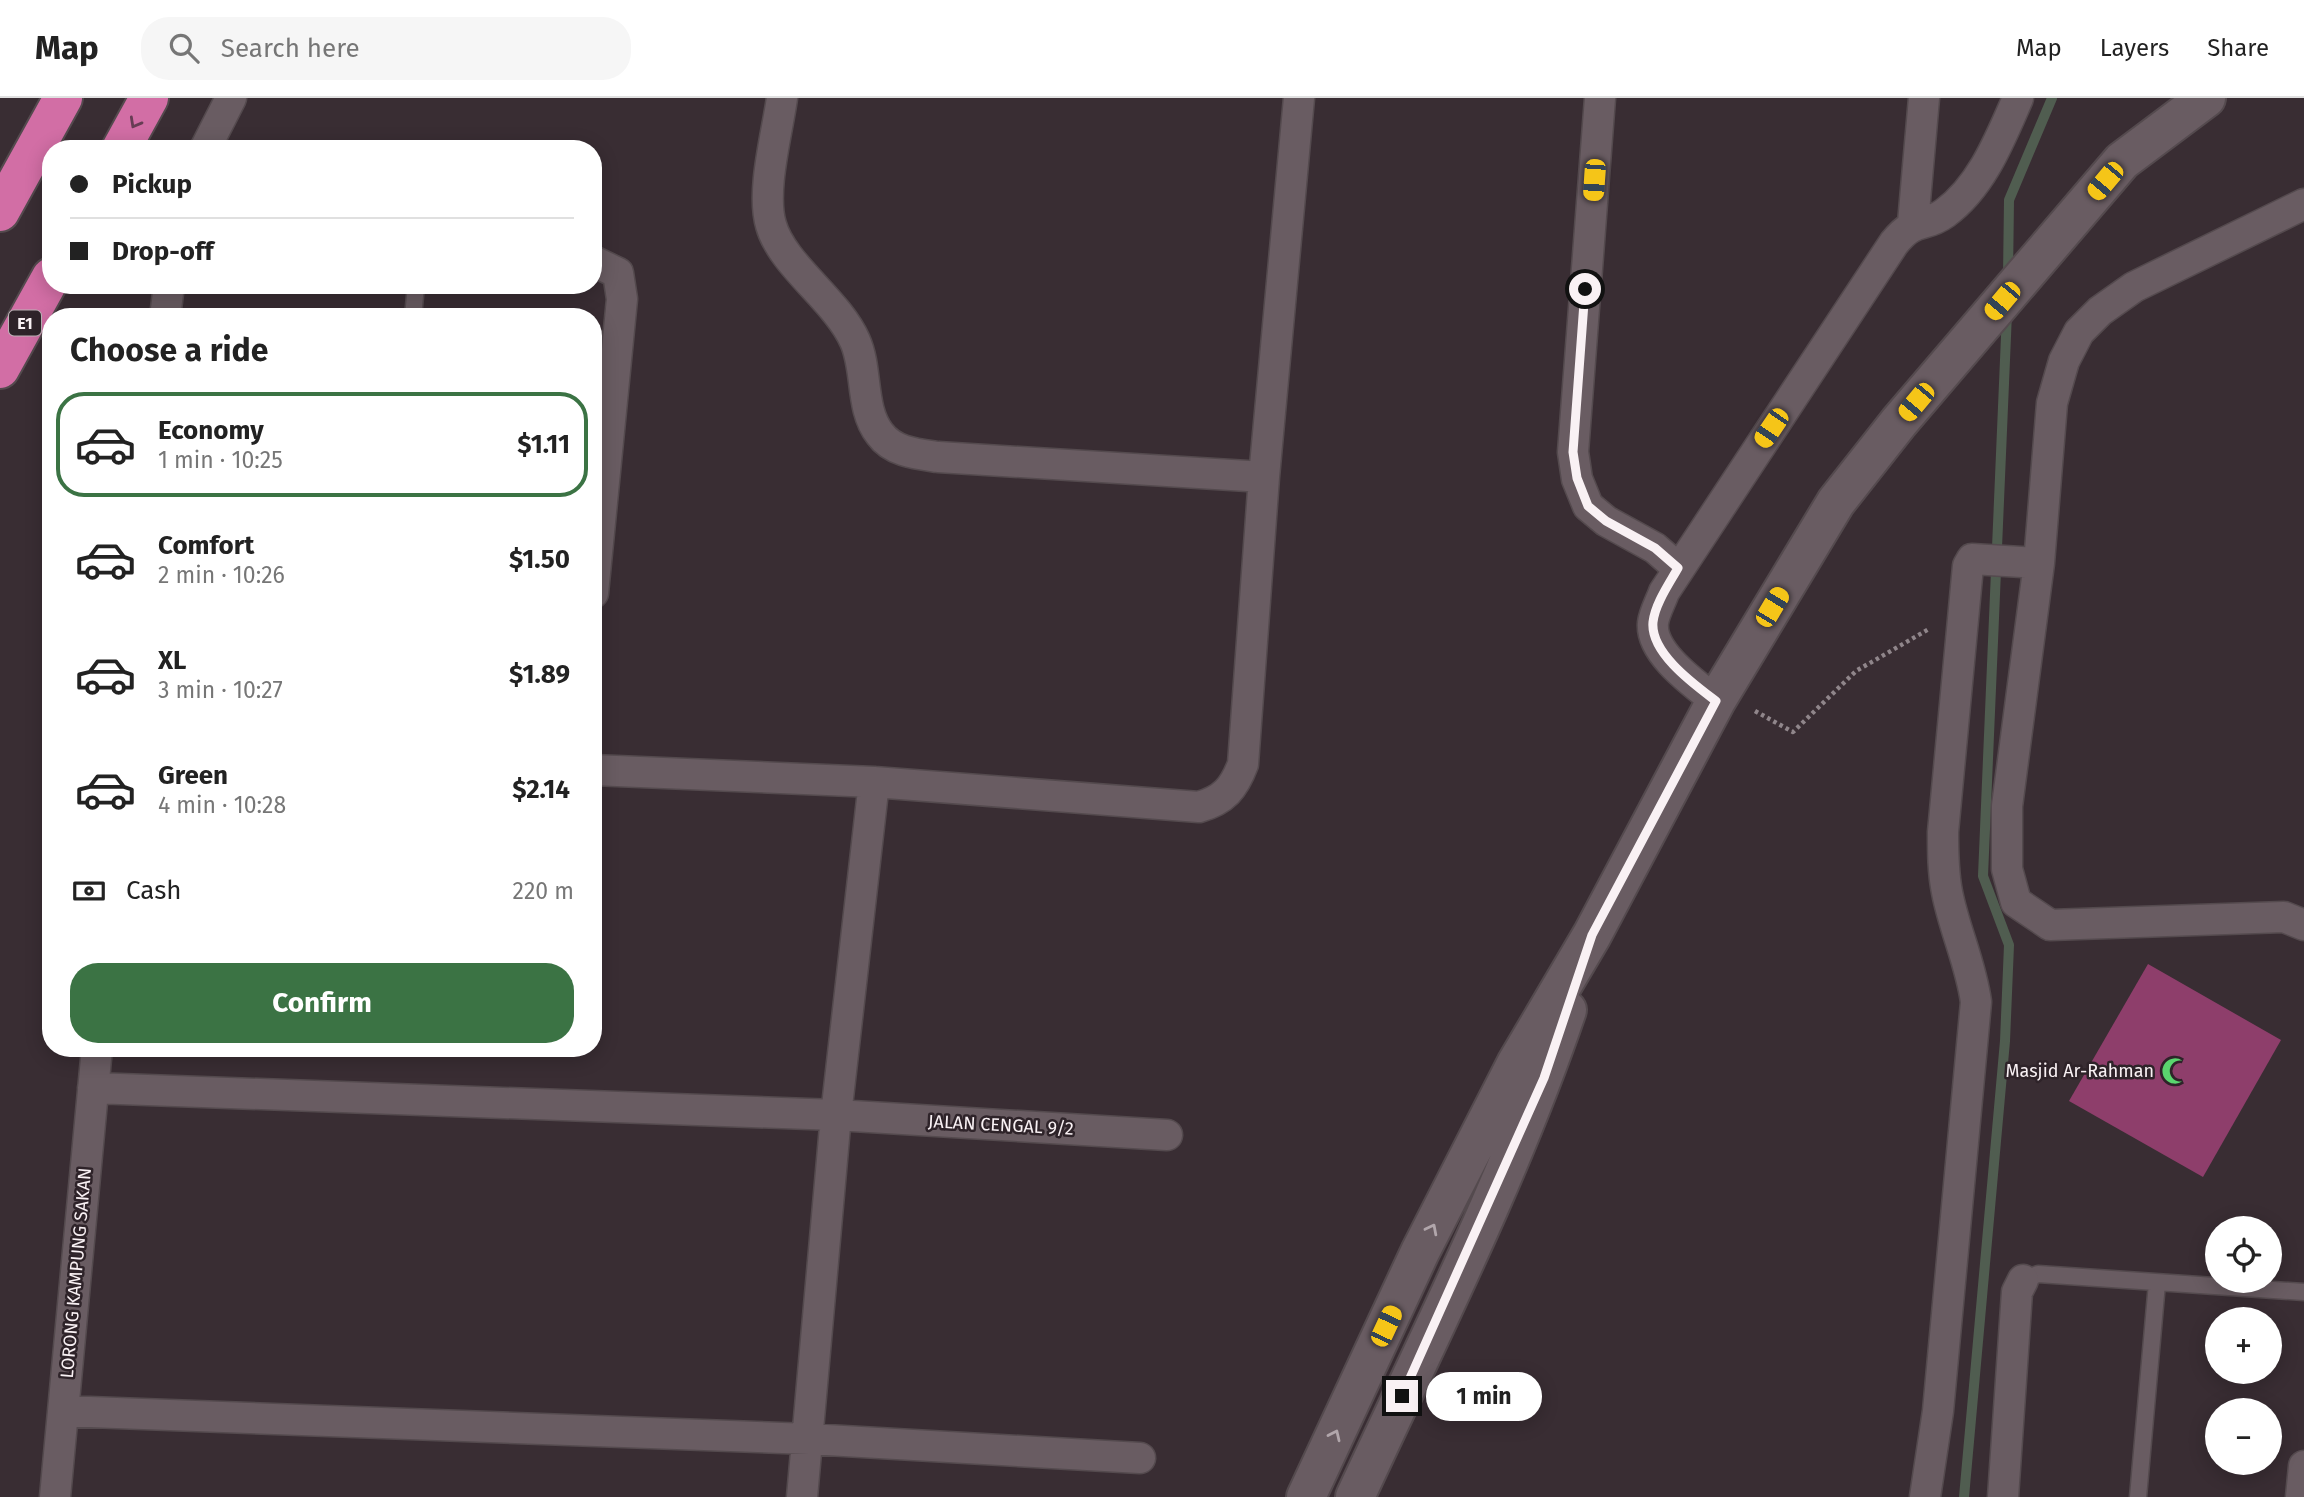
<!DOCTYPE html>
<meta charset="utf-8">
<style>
body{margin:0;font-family:"Fira Sans",sans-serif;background:#f6f6f6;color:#222;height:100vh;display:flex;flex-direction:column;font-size:26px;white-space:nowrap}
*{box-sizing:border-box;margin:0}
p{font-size:23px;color:#767676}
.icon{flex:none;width:38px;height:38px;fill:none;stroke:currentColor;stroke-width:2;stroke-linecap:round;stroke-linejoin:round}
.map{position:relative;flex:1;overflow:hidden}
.side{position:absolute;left:42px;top:210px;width:560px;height:749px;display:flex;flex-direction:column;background:#fff;border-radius:28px;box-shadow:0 4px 18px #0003}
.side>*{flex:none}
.hud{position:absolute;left:42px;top:42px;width:560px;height:154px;border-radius:28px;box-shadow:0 4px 18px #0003;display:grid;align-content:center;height:154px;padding:0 28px;background:#fff}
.fabs{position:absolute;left:2205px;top:1118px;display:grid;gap:14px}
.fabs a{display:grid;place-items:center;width:77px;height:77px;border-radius:50%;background:#fff;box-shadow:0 4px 18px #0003;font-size:35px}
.end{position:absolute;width:32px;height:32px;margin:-16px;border:9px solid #f9f1f4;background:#111;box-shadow:0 0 0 4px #111}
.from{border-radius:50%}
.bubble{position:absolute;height:49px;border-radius:24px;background:#fff;box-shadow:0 4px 18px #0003;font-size:23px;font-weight:700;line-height:49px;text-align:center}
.car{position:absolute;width:21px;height:42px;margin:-21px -10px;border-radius:9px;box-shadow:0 0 5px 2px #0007;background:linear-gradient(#f5c518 24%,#345 0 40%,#f5c518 0 76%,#345 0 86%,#f5c518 0)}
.hud b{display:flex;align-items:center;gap:24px;height:66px;font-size:26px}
.hud b+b{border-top:2px solid #e0e0e0}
.hud i{width:18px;height:18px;background:#222}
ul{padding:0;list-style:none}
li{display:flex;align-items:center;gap:21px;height:105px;margin:0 14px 10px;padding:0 14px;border:4px solid transparent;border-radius:28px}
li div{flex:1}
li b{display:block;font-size:26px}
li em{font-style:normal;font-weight:700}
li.selected{border-color:#3b7344}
li>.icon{width:63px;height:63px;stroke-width:1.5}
h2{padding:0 28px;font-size:32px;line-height:84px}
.pay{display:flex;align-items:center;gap:18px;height:77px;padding:0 28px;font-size:26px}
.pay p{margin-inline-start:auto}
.primary-button{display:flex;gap:14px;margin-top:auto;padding:14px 28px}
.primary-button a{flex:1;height:80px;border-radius:28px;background:#3b7344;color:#fff;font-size:28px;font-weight:700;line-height:80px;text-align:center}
header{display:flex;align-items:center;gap:42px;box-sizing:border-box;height:98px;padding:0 35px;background:#fff;border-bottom:2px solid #e0e0e0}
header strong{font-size:33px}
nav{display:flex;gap:38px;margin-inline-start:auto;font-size:24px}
.search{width:490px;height:63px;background:#f6f6f6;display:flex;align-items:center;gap:18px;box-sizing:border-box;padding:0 24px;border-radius:28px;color:#767676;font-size:26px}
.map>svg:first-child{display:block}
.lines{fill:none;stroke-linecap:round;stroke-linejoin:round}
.stream{stroke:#505d50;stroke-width:10}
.building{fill:#8e3e6b}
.lane-casing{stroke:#544a4e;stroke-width:19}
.street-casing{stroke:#544a4e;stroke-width:33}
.secondary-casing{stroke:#544a4e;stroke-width:42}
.highway-casing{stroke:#544a4e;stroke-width:42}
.path{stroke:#90868b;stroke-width:4.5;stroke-dasharray:3.5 3.5;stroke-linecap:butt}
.lane{stroke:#695c62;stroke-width:16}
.street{stroke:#695c62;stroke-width:30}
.secondary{stroke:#695c62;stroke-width:38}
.highway{stroke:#d26ea5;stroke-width:38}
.oneway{stroke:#673d54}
.oneway2{stroke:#b1a6ab}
.route{stroke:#f9f1f4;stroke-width:9}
.labels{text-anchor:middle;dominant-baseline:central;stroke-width:5;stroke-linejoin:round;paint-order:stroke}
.shield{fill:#2e2329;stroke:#bcb3b7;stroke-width:2}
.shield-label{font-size:16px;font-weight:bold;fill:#f9f1f4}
.poi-label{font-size:18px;fill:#f9f1f4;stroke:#2e2329;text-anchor:end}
.street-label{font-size:18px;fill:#f9f1f4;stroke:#2e2329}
</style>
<header>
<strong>Map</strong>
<div class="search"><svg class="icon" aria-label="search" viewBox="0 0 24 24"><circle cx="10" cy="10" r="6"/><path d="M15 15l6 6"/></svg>Search here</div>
<nav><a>Map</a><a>Layers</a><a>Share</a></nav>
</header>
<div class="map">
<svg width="2304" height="1399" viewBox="0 0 2304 1399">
<rect width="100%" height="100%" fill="#392d33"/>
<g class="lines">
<path class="stream" d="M2008 178 2009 102 2052 0
M1964 1399 2005 943 2009 847 1983 778 2007 215"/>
</g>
<path class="building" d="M2148 866 2281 942 2203 1079 2069 1003Z"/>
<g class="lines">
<defs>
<path id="lane" d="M413 219 416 187
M2023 1182 2038 1176 2304 1194
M2138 1399 2157 1185"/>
<path id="street" d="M782 0C777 36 761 93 771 127 782 167 837 202 855 243 868 272 860 311 880 336 893 354 917 356 938 359L1264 379
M1600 0 1573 354 1577 381 1588 408 1606 423 1655 450 1678 470
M205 51 231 0
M2304 106 2134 189 2100 213 2079 234 2064 263 2052 305 2039 465 2007 708V771L2016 804 2050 827 2284 819 2304 827
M1913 125 1924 0
M593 163 618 175 622 201 593 495
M165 219 169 187
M1716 603C1695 586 1650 555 1653 525 1654 515 1661 503 1664 494L1894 145C1916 118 1923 131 1945 115 1982 88 2000 41 2018 0
M593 672 874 684 1199 709C1224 702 1234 690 1243 666L1264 379 1299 0
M93 990 836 1017 1167 1037
M63 1313 809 1341 1140 1360
M55 1399 97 950
M802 1399 836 1017 874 684
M1925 1399 1938 1313 1976 904C1971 866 1954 831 1947 794 1943 774 1943 754 1943 734L1968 468 1972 461 2039 465
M2003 1399 2017 1194 2023 1182
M2301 1399 2304 1368"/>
<path id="secondary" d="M1306 1399 1420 1154 1516 966 1592 837 1716 603 1836 404 1899 324 2122 63 2206 0
M1355 1399C1429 1239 1510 1079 1567 912"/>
<path id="highway" d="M121 51 149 0
M0 114 63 0
M0 271 51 179"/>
</defs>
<use href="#lane" class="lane-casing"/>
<use href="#street" class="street-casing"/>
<use href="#secondary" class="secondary-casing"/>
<use href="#highway" class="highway-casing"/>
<path class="path" d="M1755 613 1793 634 1856 573 1929 531"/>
<use href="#lane" class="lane"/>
<use href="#street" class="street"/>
<use href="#secondary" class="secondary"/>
<use href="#highway" class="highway"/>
</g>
<defs><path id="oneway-chevron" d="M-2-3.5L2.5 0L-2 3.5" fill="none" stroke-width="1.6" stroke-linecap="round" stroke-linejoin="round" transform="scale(1.75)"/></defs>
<use class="oneway" href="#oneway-chevron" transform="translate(135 25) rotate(119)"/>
<g class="oneway2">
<use href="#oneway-chevron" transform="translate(1432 1131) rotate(-63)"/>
<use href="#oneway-chevron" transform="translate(1335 1337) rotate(-65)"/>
</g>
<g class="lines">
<path class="route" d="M1402 1298 1544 980 1592 837 1716 603C1695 587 1650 555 1653 524 1655 506 1669 486 1678 470L1655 450 1606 423 1588 408 1577 380 1573 354 1585 191"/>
</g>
<defs>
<symbol id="mosque-bare" viewBox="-9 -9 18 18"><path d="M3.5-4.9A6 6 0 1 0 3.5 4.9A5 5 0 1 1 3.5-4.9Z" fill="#5ad56e" stroke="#2e2329" stroke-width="2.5" paint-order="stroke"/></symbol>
</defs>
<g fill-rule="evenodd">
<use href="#mosque-bare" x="2156" y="954" width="38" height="38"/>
</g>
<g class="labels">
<rect class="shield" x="9" y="212.5" width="32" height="25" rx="5"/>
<g class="shield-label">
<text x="25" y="225">E1</text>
</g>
<g class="poi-label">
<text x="2154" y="973">Masjid Ar-Rahman</text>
</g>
<g class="street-label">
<text transform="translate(1001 1027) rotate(3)">JALAN CENGAL 9/2</text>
<text transform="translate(76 1175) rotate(-85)">LORONG KAMPUNG SAKAN</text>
</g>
</g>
</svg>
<div class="fabs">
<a><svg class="icon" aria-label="locate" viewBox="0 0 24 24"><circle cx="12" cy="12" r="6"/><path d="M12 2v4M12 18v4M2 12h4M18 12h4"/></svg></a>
<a>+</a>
<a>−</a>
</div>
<i class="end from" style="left:1585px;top:191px"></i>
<i class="end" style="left:1402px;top:1298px"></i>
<div class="bubble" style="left:1426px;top:1274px;width:116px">1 min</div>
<i class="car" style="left:1594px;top:82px;rotate:184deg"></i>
<i class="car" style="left:2105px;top:83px;rotate:220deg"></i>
<i class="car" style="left:2002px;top:203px;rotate:220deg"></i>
<i class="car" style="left:1916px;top:304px;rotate:220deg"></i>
<i class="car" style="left:1771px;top:330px;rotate:214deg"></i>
<i class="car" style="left:1772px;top:509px;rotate:31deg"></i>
<i class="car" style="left:1386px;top:1228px;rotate:25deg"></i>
<div class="hud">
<b><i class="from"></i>Pickup</b>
<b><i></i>Drop-off</b>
</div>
<section class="side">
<h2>Choose a ride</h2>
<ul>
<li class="selected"><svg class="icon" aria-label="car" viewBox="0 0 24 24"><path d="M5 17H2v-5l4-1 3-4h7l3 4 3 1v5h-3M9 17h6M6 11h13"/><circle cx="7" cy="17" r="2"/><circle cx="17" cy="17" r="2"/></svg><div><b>Economy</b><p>1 min · 10:25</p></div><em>$1.11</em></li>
<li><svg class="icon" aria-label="car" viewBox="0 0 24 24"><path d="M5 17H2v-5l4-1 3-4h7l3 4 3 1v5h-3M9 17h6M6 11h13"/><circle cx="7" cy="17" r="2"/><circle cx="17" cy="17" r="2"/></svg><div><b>Comfort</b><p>2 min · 10:26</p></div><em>$1.50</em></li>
<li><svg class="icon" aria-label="car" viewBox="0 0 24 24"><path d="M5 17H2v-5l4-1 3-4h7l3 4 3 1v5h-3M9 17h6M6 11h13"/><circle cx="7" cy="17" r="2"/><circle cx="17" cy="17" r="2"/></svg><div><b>XL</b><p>3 min · 10:27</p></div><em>$1.89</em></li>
<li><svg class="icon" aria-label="car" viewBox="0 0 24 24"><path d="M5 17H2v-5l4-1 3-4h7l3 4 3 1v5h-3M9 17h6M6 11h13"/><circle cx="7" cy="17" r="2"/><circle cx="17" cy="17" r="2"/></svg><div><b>Green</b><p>4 min · 10:28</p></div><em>$2.14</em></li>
</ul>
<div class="pay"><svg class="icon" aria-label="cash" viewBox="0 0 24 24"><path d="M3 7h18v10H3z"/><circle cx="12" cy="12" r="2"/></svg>Cash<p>220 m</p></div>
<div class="primary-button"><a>Confirm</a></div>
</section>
</div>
